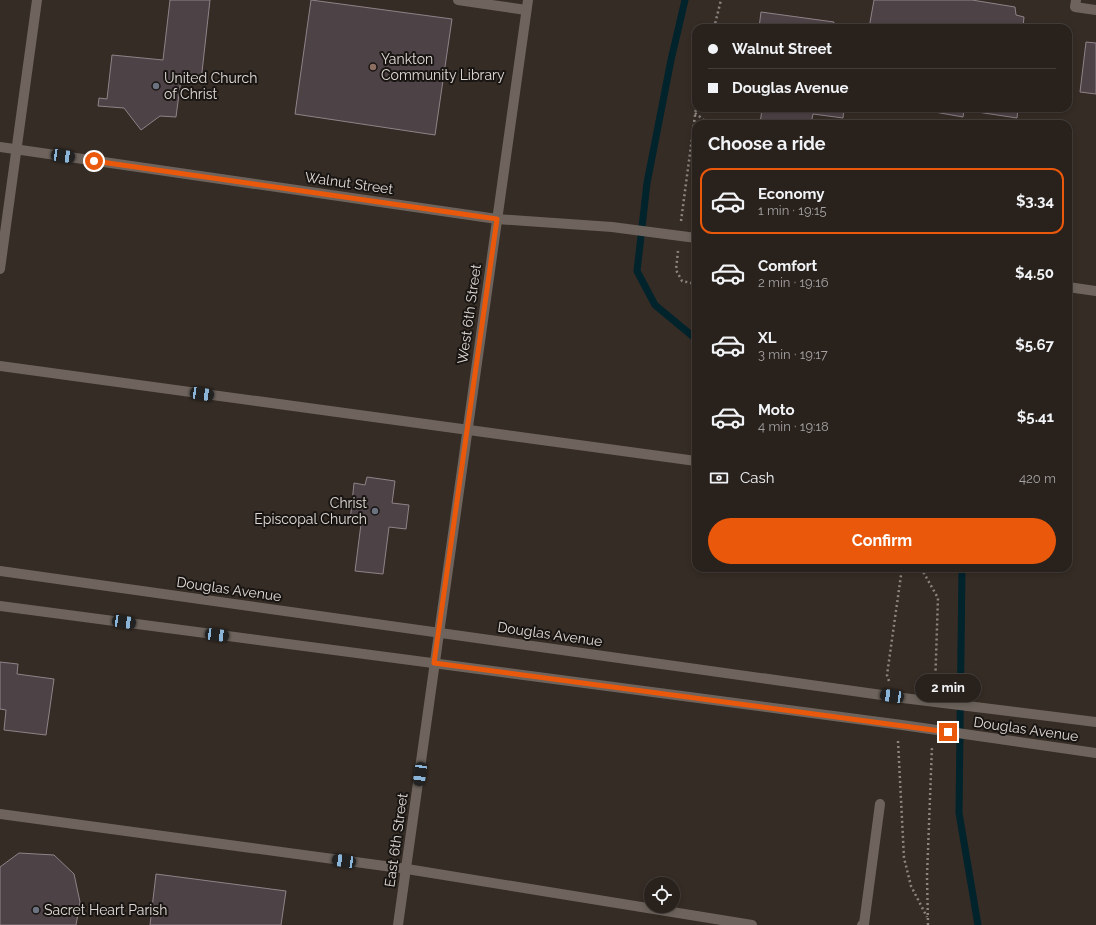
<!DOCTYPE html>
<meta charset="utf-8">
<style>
body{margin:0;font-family:Raleway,sans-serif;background:#302925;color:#f1f3f6;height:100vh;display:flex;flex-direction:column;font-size:15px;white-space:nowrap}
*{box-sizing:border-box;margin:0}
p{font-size:13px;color:#a5a3a3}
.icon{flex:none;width:22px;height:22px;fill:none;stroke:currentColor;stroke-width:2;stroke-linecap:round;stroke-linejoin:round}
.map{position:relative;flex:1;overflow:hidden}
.drawer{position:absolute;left:692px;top:120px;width:380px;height:452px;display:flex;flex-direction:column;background:#28211c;border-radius:12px;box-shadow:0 2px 6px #0003,0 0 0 1px #443e3b}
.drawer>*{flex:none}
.guide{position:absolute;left:692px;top:24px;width:380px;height:88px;border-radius:12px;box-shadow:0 2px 6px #0003,0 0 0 1px #443e3b;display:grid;align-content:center;height:88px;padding:0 16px;background:#28211c}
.controls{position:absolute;left:644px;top:877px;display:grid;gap:8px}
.controls a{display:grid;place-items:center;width:36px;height:36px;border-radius:50%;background:#28211c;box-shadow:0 2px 6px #0003,0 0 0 1px #443e3b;font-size:20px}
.end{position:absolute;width:18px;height:18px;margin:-9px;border:5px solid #ea580c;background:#fff;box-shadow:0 0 0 2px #fff}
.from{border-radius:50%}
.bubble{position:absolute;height:28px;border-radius:14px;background:#28211c;box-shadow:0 2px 6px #0003,0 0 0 1px #443e3b;font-size:13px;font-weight:700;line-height:28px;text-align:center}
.car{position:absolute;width:12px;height:24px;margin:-12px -6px;border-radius:5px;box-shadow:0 0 3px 1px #0007;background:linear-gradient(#222 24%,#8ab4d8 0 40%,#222 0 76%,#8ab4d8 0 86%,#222 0)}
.guide b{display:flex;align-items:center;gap:14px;height:38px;font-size:15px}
.guide b+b{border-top:1px solid #443e3b}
.guide i{width:10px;height:10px;background:#f1f3f6}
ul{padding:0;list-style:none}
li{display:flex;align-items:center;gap:12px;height:66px;margin:0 8px 6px;padding:0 8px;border:2px solid transparent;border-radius:12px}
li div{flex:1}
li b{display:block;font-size:15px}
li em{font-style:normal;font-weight:700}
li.on{border-color:#ea580c}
li>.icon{width:36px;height:36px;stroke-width:1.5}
h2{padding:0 16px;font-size:18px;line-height:48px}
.pay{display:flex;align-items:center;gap:10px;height:44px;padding:0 16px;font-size:15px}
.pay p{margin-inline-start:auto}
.button{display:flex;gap:8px;margin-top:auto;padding:8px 16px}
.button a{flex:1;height:46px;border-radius:24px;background:#ea580c;color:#fff;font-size:16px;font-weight:700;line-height:46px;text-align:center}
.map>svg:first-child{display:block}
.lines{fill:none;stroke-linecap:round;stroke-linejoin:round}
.stream{stroke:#00232c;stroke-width:7}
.building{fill:#4d4246;stroke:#908389}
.path{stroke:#8d8580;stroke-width:2.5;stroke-dasharray:2 3;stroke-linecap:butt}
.service{stroke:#6e645d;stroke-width:10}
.minor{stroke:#6e645d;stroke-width:10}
.tertiary{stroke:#6e645d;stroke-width:10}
.route{stroke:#ea580c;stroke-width:5}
.education-dot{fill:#8d6e63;stroke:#191512;stroke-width:1.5}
.worship-dot{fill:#6b7280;stroke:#191512;stroke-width:1.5}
.labels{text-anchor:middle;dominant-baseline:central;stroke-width:4;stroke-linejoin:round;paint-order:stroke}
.poi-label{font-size:14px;fill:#e0dad6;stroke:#191512;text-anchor:start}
.street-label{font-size:14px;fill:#e0dad6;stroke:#191512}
</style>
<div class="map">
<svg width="1096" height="925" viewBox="0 0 1096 925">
<rect width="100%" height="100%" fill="#352c25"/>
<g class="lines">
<path class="stream" d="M685 0 671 60 647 183 637 271 655 305 696 339
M962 568 959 813 978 925"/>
</g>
<path class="building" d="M170 0H210L201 81 181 79 176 117 160 116 141 130 124 108 98 106 99 98 107 99 112 55 163 60Z
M311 0 452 19 435 135 295 114Z
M874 0H972L1015 7 1016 15 1024 17 1023 27 1030 28H869Z
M761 12 834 22 833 28H759Z
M1086 42 1096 43V94L1080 92Z
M757 108H844L843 118 813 114 811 124H760L762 109Z
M912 108H1018L1017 118 964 110 963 117Z
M367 477 395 481 392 503 409 505 406 529 389 527 383 574 355 571 361 524 350 522 354 483 365 485Z
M0 662 18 664 17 674 54 679 46 735 4 730 6 710 0 709Z
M19 853 54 855 74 874 80 902 76 925H0V867Z
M156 874 286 891 281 925H150Z"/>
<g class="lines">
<path class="path" d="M714 28 721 0
M695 113 709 124
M681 221 696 108
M678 251 676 270 682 281 696 284
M921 568 938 598 935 687
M889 681 887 675 902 568
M898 741 904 858 911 886 927 917
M928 925 927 876 932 746"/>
<path class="service" d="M458 0 526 10
M1076 0 1075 7 1096 10
M0 366 696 461
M0 814 407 869 752 925
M862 925 864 924 880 804"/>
<path class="minor" d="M0 269 37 0
M398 925 528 0"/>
<path class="tertiary" d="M0 147 497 219 612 227 696 238
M1068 287 1096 291
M0 571 903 698 1096 722
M0 606 902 725 1096 753"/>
</g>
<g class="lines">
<path class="route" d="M94 161 497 219 434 663 948 732"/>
</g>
<circle class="education-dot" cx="373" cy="67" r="4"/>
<g class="worship-dot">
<circle cx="156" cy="86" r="4"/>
<circle cx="375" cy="511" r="4"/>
<circle cx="36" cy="910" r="4"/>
</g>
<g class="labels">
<g class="poi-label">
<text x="381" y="59">Yankton<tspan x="381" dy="16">Community Library</tspan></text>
<text x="164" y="78">United Church<tspan x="164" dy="16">of Christ</tspan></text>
<text x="367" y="503" text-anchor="end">Christ<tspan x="367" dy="16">Episcopal Church</tspan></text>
<text x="44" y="910">Sacret Heart Parish</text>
</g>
<g class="street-label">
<text transform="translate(349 183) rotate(8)">Walnut Street</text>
<text transform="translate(469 314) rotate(-82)">West 6th Street</text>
<text transform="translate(229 589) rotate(8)">Douglas Avenue</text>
<text transform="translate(550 634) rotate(8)">Douglas Avenue</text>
<text transform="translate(1026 729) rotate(8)">Douglas Avenue</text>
<text transform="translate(396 840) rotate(-82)">East 6th Street</text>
</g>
</g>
</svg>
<div class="controls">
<a><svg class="icon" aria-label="locate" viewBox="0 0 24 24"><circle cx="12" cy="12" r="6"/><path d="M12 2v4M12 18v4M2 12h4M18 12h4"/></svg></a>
</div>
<i class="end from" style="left:94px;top:161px"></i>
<i class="end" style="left:948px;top:732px"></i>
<div class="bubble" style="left:915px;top:674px;width:66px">2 min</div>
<i class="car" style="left:63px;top:156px;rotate:98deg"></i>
<i class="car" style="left:202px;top:394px;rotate:98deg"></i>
<i class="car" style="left:124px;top:622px;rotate:98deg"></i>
<i class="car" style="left:217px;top:635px;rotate:97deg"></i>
<i class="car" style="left:892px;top:696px;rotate:278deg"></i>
<i class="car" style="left:420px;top:774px;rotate:188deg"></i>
<i class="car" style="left:344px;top:861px;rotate:278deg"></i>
<div class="guide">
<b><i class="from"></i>Walnut Street</b>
<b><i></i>Douglas Avenue</b>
</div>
<section class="drawer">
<h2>Choose a ride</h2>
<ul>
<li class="on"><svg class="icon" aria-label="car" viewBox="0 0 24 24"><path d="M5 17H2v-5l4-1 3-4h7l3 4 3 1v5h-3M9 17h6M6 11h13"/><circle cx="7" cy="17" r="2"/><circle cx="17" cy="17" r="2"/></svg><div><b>Economy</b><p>1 min · 19:15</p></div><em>$3.34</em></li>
<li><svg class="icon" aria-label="car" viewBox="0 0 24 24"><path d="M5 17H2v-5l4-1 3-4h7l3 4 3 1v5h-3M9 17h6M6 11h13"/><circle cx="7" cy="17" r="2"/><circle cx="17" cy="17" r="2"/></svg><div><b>Comfort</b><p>2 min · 19:16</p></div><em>$4.50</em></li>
<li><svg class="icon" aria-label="car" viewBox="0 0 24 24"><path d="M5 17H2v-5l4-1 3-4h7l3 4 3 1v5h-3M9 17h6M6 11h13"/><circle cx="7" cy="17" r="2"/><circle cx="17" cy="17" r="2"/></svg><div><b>XL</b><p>3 min · 19:17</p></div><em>$5.67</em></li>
<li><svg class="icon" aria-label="car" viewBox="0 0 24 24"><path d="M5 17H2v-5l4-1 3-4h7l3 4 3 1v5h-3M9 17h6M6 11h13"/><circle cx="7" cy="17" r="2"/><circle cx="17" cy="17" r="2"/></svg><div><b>Moto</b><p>4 min · 19:18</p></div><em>$5.41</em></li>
</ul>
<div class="pay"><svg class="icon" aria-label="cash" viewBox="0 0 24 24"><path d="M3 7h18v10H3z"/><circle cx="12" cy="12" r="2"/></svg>Cash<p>420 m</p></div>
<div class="button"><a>Confirm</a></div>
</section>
</div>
